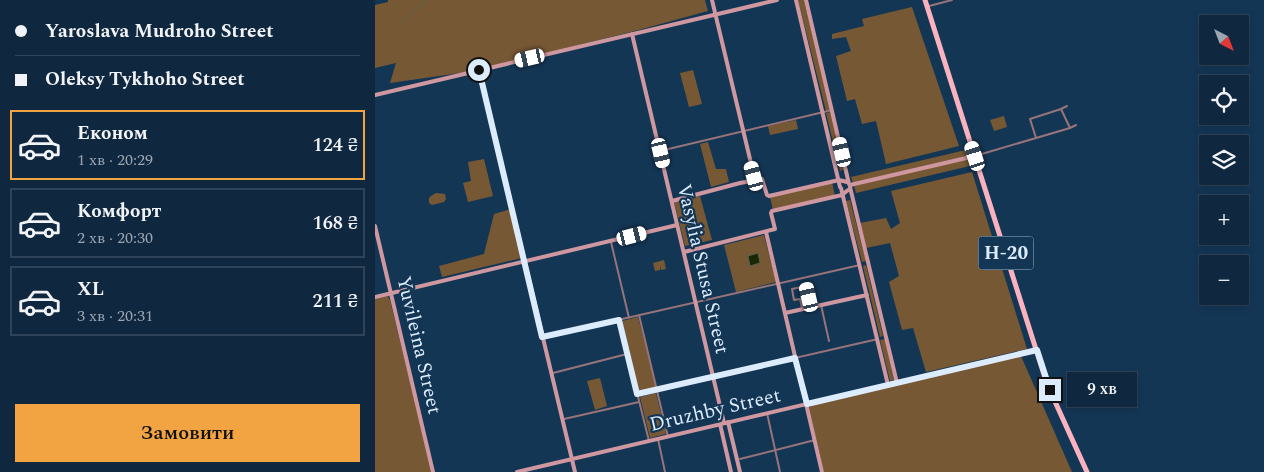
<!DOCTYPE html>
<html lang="uk">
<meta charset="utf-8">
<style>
body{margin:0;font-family:Spectral,serif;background:#1d344b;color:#f1f3f6;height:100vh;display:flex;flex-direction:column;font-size:19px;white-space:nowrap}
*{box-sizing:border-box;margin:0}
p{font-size:16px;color:#9ba6b1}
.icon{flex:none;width:28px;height:28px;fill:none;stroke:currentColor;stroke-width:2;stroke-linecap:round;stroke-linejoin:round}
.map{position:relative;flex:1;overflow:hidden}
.sheet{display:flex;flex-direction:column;background:#0f2840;width:375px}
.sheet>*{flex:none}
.banner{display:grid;align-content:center;height:110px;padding:0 15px;background:#0f2840}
.needle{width:32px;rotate:138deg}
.tools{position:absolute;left:824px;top:15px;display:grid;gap:10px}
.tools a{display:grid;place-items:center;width:50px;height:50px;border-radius:0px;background:#0f2840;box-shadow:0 2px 8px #0003,0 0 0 1px #2f4459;font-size:25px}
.end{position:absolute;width:22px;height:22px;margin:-11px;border:6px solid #ddecfc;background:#111;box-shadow:0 0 0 2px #111}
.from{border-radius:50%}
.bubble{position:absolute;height:35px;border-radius:0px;background:#0f2840;box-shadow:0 2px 8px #0003,0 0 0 1px #2f4459;font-size:16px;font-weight:600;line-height:35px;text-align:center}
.car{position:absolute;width:15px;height:30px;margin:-15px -8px;border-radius:6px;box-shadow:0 0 4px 1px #0007;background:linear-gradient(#fff 24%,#345 0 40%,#fff 0 76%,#345 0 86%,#fff 0)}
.banner b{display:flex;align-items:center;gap:18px;height:48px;font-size:19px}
.banner b+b{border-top:1px solid #2f4459}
.banner i{width:12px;height:12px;background:#f1f3f6}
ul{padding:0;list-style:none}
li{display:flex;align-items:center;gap:15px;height:70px;margin:0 10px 8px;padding:0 5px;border:2px solid #2f4459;border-radius:0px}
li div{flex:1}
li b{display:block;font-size:19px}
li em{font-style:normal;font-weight:600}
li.selected{border-color:#f3a442}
li>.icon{width:45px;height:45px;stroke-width:1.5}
.action{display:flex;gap:10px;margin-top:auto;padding:10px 15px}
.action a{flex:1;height:58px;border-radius:0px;background:#f3a442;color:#111;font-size:20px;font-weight:600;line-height:58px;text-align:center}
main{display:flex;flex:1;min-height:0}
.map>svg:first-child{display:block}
.green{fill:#775834}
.water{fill:#192704;stroke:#54624e}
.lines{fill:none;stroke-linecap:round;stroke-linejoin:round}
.stream{stroke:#54624e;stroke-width:1}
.street{stroke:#977479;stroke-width:2}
.secondary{stroke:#cf98a0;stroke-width:4}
.primary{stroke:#fab3be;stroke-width:5}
.route{stroke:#ddecfc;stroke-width:6}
.labels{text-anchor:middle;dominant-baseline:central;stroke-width:4.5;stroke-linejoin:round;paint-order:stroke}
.shield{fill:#143655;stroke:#a1b5ca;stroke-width:1}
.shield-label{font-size:19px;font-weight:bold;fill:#ddecfc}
.street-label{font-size:20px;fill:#ddecfc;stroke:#143655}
</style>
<main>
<section class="sheet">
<div class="banner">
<b><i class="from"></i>Yaroslava Mudroho Street</b>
<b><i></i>Oleksy Tykhoho Street</b>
</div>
<ul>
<li class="selected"><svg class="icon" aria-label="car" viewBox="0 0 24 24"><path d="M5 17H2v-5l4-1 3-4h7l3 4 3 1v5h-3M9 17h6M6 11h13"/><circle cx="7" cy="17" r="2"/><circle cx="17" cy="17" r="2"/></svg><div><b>Економ</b><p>1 хв · 20:29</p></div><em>124 ₴</em></li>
<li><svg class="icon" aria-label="car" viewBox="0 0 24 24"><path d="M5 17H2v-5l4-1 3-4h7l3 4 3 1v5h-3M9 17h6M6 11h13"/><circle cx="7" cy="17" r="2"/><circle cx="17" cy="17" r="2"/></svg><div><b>Комфорт</b><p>2 хв · 20:30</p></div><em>168 ₴</em></li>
<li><svg class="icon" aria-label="car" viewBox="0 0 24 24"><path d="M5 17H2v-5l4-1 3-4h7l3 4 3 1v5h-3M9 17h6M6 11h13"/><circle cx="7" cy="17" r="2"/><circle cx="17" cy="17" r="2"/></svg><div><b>XL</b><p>3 хв · 20:31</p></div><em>211 ₴</em></li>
</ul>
<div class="action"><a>Замовити</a></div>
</section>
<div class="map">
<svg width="889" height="472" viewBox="0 0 889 472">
<rect width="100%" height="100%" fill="#143655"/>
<path class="green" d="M13 0H330L333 11 260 31 99 71 15 83 21 63 0 68V5L13 2Z
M423 0H429L456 110 451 111Z
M537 7 584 146 511 164 501 121 487 124 480 99 472 101 461 56 476 51 471 37 457 39V34L489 26 487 19Z
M318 70 327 104 314 107 305 73Z
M456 112 469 169 465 171 451 113Z
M629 116 632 127 619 131 615 120Z
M421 120 423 129 395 135 393 126Z
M333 142 341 169H351L354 182 336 187 325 144Z
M595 149 597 155 478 183 476 177Z
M596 158 599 165 481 193 479 186Z
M109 159 118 196 93 202 88 183 96 181 93 162Z
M597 172 652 349 551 372 538 328 527 330 514 282 524 276 515 243 491 248 485 223 511 218 516 229 525 223 516 191Z
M457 182 460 196 398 210 395 197Z
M61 193 70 194 71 199 69 202 57 205 54 203V198L56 196Z
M325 196 337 240 310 246 299 202Z
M475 200 491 261 487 262 471 201Z
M136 209 147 258 67 277 64 266 109 254 119 214Z
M389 235 401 282 361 292 349 245Z
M289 260 291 269 286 270 285 266V270L280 271 278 263Z
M491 265 508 336 505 337 488 266Z
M12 295 15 300 57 472H0V299Z
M263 317 282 388 264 392 247 321Z
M510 339 519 380 515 381 505 340Z
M646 356 697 472H449L434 408 436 405Z
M225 378 232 406 220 410 212 381Z
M281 393 291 434 275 438 265 397Z"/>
<path class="water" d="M383 253 385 263 375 266 373 256Z"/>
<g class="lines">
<path class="stream" d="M27 22 52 0"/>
<path class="street" d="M554 6 577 0
M692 106 686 109 695 128
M661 138 655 119 686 109
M285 151 457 110
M600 156 695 128 701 125
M236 242 254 318
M446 305 454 341
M427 308 425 299 419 300 417 289 431 286 436 307
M264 315 293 437
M244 320 274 441
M168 337 485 265
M178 373 252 354
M262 394 503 339
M392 413 405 472
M189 419 264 402
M283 439 290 472
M365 459 440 440"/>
<path class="secondary" d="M337 0 380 180
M421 0 465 187
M431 0 474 184
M257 34 349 423
M104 70 200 472
M0 95 402 0
M475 185 600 156
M475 187 522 383
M466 188 513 385
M297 201 365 183 387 179 392 195 394 196 464 180 472 182
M0 226 58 472
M391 232 447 472
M309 252 400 229 396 213 397 211 467 195 473 190
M0 297 302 225
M410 313 492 295
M353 422 365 472
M345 424 356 472
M142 472 662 350"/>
<path class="primary" d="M550 0 672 384 712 472"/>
</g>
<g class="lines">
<path class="route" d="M104 70 167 337 244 320 262 394 420 358 432 404 662 350 675 390"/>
</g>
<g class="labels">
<rect class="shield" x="603.5" y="236.5" width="55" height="33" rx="4"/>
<g class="shield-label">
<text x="631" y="253">Н-20</text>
</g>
<g class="street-label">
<text transform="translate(328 269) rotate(77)">Vasylia Stusa Street</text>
<text transform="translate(44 345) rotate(77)">Yuvileina Street</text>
<text transform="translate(340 410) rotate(-13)">Druzhby Street</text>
</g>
</g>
</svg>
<div class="tools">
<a><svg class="needle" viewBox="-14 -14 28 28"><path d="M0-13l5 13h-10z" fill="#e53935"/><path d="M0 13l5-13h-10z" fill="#9ba6b1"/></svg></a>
<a><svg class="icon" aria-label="locate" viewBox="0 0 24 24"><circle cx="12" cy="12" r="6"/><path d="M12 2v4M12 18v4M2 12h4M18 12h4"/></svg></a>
<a><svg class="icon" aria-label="layers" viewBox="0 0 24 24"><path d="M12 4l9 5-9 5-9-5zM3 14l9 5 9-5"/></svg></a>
<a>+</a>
<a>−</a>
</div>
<i class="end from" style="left:104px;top:70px"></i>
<i class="end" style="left:675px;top:390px"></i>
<div class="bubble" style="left:692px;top:372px;width:70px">9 хв</div>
<i class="car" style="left:155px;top:58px;rotate:257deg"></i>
<i class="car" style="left:467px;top:152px;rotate:347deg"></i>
<i class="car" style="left:286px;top:153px;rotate:167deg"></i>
<i class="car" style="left:600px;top:156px;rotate:342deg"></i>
<i class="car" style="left:379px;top:176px;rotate:345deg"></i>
<i class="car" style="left:257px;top:236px;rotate:76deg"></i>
<i class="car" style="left:434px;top:297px;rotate:347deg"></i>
</div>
</main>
